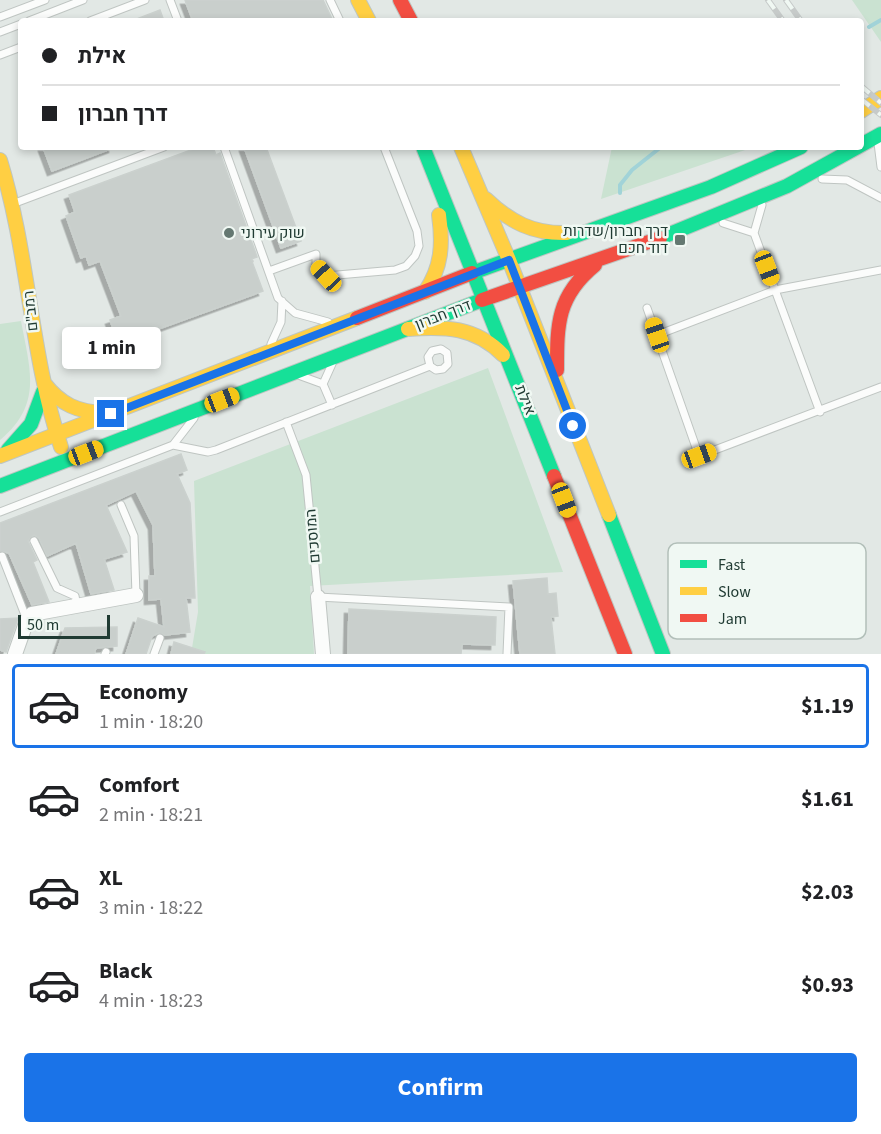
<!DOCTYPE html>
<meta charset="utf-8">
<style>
body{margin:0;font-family:"Source Sans 3",Heebo,sans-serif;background:#f2f2f2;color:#202124;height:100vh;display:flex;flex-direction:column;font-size:22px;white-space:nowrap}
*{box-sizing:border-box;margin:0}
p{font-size:20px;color:#757577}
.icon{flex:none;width:33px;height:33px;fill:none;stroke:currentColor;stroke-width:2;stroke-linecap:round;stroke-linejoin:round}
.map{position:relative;height:654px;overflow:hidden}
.drawer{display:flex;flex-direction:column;background:#fff;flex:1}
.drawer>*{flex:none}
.hud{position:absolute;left:18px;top:18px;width:846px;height:132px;border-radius:6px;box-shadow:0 3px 9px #0003;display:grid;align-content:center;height:132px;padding:0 24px;background:#fff}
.scale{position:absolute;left:18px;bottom:15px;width:92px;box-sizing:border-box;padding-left:6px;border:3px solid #203b33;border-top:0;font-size:16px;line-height:21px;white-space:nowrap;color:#203b33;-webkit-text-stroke:4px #f0f8f3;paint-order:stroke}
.end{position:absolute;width:27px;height:27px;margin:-14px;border:8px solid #1a73e8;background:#fff;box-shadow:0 0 0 3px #fff}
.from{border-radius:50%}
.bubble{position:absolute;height:42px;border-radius:6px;background:#fff;box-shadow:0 3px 9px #0003;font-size:20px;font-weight:700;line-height:42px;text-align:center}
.car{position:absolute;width:18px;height:36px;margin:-18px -9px;border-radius:8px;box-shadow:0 0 4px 2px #0007;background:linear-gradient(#f5c518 24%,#345 0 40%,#f5c518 0 76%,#345 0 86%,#f5c518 0)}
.hud b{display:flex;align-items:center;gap:21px;height:57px;font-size:22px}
.hud b+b{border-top:2px solid #e0e0e0}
.hud i{width:15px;height:15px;background:#202124}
ul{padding:10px 0 0;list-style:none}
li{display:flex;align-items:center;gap:18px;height:84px;margin:0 12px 9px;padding:0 12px;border:3px solid transparent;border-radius:6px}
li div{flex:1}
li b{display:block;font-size:22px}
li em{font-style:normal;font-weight:700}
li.on{border-color:#1a73e8}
li>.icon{width:54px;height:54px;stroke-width:1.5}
.cta{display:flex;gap:12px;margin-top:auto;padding:12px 24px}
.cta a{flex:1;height:69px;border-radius:6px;background:#1a73e8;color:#fff;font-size:24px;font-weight:700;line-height:69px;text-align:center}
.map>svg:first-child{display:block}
.green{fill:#cae2d1}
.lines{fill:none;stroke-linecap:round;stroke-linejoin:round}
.stream{stroke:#a1d3d8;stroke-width:4}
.building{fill:#c9cfcc;stroke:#cbd1ce;stroke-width:1.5;filter:url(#shadow)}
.lane-casing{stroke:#bfc5c2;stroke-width:9}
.street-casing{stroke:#bfc5c2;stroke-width:16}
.fast-casing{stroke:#bec6c2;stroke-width:16}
.slow-casing{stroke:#bec6c2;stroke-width:16}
.jam-casing{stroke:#bec6c2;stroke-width:16}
.lane{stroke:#fbfcfb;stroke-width:7}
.street{stroke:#fbfcfb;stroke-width:14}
.fast{stroke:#16e098;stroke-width:14}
.slow{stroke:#ffcf43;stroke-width:14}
.jam{stroke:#f24e42;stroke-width:14}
.rail-casing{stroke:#c6cac9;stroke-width:6}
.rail{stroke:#f0f8f3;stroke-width:4;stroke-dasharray:11;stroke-linecap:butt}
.route{stroke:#1a73e8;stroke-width:8}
.poi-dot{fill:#647871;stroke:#f0f8f3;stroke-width:2}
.labels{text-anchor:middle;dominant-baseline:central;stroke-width:5;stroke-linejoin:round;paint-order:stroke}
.poi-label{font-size:15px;fill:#203b33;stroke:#f0f8f3;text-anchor:end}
.street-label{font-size:15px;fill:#203b33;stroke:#f0f8f3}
.key{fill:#f0f8f3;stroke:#b2bfb9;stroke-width:1.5}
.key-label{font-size:16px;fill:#203b33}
</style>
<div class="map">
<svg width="881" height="654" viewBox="0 0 881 654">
<defs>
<filter id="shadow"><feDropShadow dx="-4.5" dy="4.5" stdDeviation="0" flood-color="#0004"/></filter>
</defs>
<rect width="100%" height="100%" fill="#e2e8e5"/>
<path class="green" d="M852 0H881V42Z
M612 147H754L601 199Z
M21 321C30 370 43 404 0 440V324Z
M488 368 563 572 310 586 314 654H191L198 612 194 481Z"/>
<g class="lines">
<path class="stream" d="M869 27 881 20
M620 193V185L632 170 661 147"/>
</g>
<path class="building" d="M185 0H323L333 21H193Z
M160 10 164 21H134V20Z
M43 147H113V148L52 171Z
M199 147H213L216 155 220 153 257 257 251 259 263 291 128 340 124 331 115 334 110 320 121 316 100 261 89 265 86 256 81 258 66 216 75 212 69 195Z
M244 147H266L301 241 281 248Z
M181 454 187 470 177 474 190 503 195 598H186L190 632 165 635 159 633 152 636 146 654H126L138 618 164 627 161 599 149 600V576H155L153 525 136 491 106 505 127 552 104 559 114 590 91 594 76 543 47 556 39 538 34 535 28 541 37 560 33 562 49 602 32 605 9 553 0 551V523Z
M547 578 548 594 556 593 558 616 551 617 555 654H520L513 581Z
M349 609 496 617 495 645 462 644 461 654H348Z
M18 618 6 652 0 650V619Z
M117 627V646L96 648 94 654H56L65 628Z
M174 642 205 652 204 654H171Z"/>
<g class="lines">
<defs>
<path id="lane" d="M170 0 178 21
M330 0 340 21
M0 17 45 0
M29 21 83 0
M90 21 145 0
M0 32 21 24
M0 55 21 47
M878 143 881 167
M224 147 278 298 295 313 328 322
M822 179 847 180 881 198
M15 203 164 147
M762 205 754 233 820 412
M723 223 754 233
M269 271 316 254V266L326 276 395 270 406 266 415 256 419 246 417 231 384 147
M647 308 699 456 881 387
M657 335 775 290 881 270
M271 344 281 322 282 301
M332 364 323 384 332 405
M301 376 323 384
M286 422 306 475 318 597 509 607 507 654
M173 445 208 452 216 450 430 366 436 370 443 369 448 364 447 353 441 349 432 351 428 357 430 366
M121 505 134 536 136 595
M0 512 173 445 194 418
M34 541 57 588 75 596 77 606
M2 556 27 620
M105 654 106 652
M154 654 160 638"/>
<path id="street" d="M318 597 323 654
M15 654 27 620 32 614 136 595"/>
<path id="fast" d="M423 147 554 476
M660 238 787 186 881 134
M472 273 711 187 801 147
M8 450 31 424 43 392
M0 486 482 300
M609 515 663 654"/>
<path id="slow" d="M358 0 369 21
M861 111 881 98
M461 147 509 260 609 515
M0 160C29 254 30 353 61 447
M486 199C510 222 533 234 567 233
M425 292C442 267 443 244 439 215
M408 329C445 326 476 327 503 355
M44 383C61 405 78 412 105 413
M0 456 357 318"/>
<path id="jam" d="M400 0 411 21
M482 300 660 238
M357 318 472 273
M557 370C557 324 557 296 595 265
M554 476 625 654"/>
</defs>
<use href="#lane" class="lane-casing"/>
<use href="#street" class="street-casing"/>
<use href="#fast" class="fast-casing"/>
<use href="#slow" class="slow-casing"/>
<use href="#jam" class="jam-casing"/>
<use href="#lane" class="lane"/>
<use href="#street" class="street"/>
<use href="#fast" class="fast"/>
<use href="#slow" class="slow"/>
<use href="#jam" class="jam"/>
<defs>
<path id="rail" d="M768 0 783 21
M786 0 801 21
M861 86 881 103
M861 99 881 115"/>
</defs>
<use href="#rail" class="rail-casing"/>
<use href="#rail" class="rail"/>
</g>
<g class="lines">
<path class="route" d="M111 414 509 260 573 426"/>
</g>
<g class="poi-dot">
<circle cx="229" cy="233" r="6"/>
<rect x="674" y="234" width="12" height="12" rx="3"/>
</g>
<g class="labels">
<g class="poi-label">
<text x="668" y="231">דרך חברון/שדרות<tspan x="668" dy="17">דוד חכם</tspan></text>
<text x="241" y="233" text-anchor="start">שוק עירוני</text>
</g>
<g class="street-label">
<text transform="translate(31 311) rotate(-96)">רמב"ם</text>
<text transform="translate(443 315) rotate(-21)">דרך חברון</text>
<text transform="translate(525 400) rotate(68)">אילת</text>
<text transform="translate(313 536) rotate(-95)">המוסכים</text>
</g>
</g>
<rect x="668" y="543" width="198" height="96" rx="9" class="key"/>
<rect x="680" y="560" width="27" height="8" fill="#16e098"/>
<rect x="680" y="587" width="27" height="8" fill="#ffcf43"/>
<rect x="680" y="614" width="27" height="8" fill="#f24e42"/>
<g class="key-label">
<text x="718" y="570">Fast</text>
<text x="718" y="597">Slow</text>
<text x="718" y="624">Jam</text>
</g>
</svg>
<div class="scale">50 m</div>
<i class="end from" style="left:573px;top:426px"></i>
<i class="end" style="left:111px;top:414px"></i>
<div class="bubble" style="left:62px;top:327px;width:99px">1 min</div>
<i class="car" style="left:767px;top:268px;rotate:159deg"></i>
<i class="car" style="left:326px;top:276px;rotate:317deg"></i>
<i class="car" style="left:657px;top:335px;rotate:341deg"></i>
<i class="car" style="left:222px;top:400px;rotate:69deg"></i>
<i class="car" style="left:86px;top:453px;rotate:69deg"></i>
<i class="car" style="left:699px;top:456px;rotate:70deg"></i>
<i class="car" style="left:564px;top:500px;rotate:159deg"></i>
<div class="hud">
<b><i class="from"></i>אילת</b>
<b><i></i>דרך חברון</b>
</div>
</div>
<section class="drawer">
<ul>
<li class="on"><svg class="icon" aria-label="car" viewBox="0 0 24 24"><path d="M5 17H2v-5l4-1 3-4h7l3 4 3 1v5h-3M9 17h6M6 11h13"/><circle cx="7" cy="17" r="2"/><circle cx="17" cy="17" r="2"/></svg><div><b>Economy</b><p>1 min · 18:20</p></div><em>$1.19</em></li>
<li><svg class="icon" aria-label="car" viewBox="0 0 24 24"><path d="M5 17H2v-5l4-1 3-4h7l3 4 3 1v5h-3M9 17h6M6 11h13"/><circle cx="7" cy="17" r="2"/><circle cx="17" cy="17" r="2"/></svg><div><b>Comfort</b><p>2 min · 18:21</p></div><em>$1.61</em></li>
<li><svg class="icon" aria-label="car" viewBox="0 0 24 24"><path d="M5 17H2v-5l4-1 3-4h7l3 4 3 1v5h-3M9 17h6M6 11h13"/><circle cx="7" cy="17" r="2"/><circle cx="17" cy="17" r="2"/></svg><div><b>XL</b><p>3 min · 18:22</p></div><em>$2.03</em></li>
<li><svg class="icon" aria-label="car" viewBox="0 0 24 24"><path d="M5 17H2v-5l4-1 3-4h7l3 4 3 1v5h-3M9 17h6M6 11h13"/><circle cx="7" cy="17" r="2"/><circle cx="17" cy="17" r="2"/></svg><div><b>Black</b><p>4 min · 18:23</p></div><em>$0.93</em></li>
</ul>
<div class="cta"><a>Confirm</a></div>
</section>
